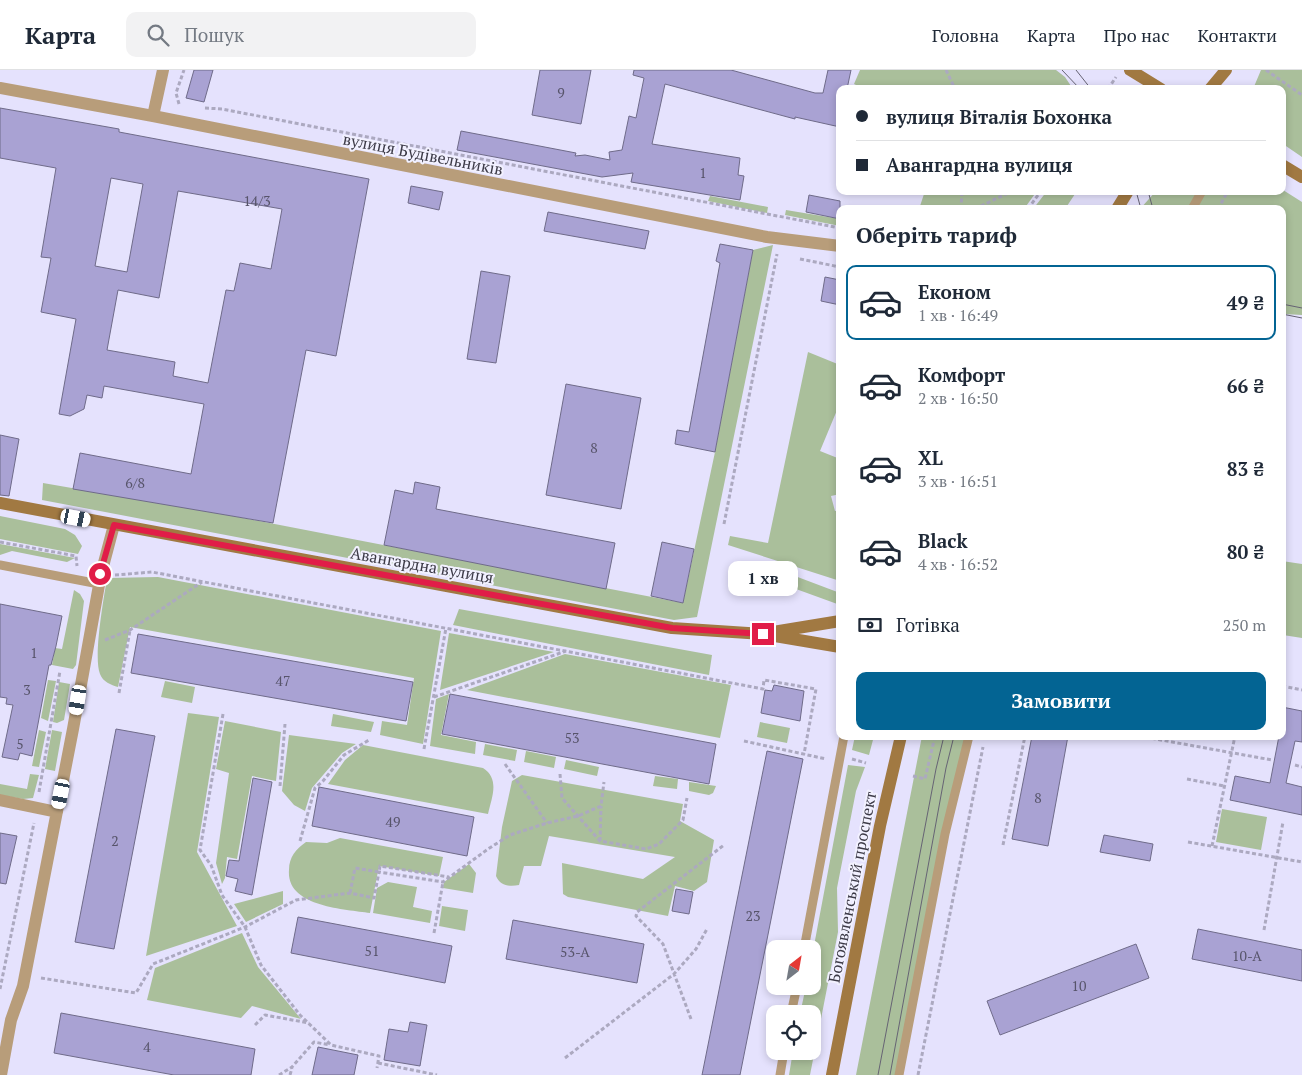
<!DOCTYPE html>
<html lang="uk">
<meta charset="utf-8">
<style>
body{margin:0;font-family:"PT Serif",serif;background:#f2f2f3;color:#1f2937;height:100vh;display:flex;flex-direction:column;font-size:19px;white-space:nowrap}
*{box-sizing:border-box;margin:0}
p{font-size:16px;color:#747a83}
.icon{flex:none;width:28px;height:28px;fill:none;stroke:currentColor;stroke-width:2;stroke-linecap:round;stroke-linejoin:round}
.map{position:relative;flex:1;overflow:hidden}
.details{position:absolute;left:836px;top:135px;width:450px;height:535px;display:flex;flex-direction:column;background:#fff;border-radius:10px;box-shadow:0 2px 8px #0003}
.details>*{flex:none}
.hud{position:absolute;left:836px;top:15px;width:450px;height:110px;border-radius:10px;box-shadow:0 2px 8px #0003;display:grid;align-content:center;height:110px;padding:0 20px;background:#fff}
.needle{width:32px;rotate:31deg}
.buttons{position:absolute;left:766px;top:870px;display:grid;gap:10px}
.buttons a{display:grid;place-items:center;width:55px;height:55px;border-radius:10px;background:#fff;box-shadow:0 2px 8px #0003;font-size:25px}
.end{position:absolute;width:22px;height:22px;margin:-11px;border:6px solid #e11d48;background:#fff;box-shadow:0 0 0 2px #fff}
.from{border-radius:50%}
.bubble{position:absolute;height:35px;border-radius:10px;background:#fff;box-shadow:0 2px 8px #0003;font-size:16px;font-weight:700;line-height:35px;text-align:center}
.car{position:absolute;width:15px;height:30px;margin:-15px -8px;border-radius:6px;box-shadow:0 0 4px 1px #0007;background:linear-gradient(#fff 24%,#345 0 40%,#fff 0 76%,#345 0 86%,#fff 0)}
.hud b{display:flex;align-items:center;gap:18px;height:48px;font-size:19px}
.hud b+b{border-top:1px solid #e0e1e3}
.hud i{width:12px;height:12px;background:#1f2937}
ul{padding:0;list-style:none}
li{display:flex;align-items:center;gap:15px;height:75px;margin:0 10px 8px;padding:0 10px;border:2px solid transparent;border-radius:10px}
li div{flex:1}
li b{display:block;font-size:19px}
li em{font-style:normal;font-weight:700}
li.on{border-color:#036493}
li>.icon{width:45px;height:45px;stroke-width:1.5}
h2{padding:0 20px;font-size:22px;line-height:60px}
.pay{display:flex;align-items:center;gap:12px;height:55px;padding:0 20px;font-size:19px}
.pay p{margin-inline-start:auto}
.action{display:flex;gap:10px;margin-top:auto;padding:10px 20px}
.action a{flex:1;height:58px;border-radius:10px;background:#036493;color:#fff;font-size:20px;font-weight:700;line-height:58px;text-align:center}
header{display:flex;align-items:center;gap:30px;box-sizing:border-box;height:70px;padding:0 25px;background:#fff;border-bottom:1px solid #e0e1e3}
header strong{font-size:24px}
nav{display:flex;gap:28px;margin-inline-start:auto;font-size:18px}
.search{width:350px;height:45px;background:#f2f2f3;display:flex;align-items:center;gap:12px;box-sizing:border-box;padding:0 18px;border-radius:10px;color:#747a83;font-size:19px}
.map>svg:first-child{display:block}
.green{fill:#aabf9b}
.building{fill:#a9a2d3;stroke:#6f6b89;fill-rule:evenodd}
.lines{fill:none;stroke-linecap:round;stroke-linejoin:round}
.path{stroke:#aca9c0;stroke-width:3;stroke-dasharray:4 2.5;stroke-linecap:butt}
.lane{stroke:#b89d7a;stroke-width:9}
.street{stroke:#b89d7a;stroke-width:12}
.secondary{stroke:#a17942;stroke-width:12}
.tram{stroke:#666374;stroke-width:1}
.route{stroke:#e11d48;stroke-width:6}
.labels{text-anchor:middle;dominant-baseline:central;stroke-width:4;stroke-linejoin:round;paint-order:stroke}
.number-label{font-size:14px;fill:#57546a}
.street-label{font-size:16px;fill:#3c3a47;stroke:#f2f1ff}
</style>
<header>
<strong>Карта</strong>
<div class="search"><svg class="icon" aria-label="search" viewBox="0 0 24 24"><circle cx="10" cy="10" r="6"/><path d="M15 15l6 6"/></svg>Пошук</div>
<nav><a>Головна</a><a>Карта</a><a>Про нас</a><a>Контакти</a></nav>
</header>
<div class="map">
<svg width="1302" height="1005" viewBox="0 0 1302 1005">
<rect width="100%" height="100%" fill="#e5e2fd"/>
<path class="green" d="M860 0H1056L1065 7 1073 19H855L856 15 854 14Z
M1261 0H1302V87L1283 74 1282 19H1253Z
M1283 120 1302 132V245L1283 244 1282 139H1140L1156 121Z
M925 121H1037L1024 139H919Z
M1047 121H1077L1065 139H1033Z
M710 126 768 137 767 143 708 131Z
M786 140 840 149V156L785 145Z
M773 175 697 547 674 550 42 430 43 413 233 446 683 533 715 382 753 180Z
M808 282 840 295V333L820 381 840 389V424L831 426 835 441 840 440V511L728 475 730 466 768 473Z
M0 446 65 459 75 465 82 476 78 484 0 469Z
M0 474 75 488 67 492 12 481 0 485Z
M1282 491 1302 494V568L1283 565Z
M787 503 840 523V535L785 515Z
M158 507 441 561 423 674 380 665 382 651 407 655 414 608 130 557 118 617C111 615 103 612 100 604 93 587 104 527 107 508Z
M74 520 80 524 84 531 76 595 73 599 52 595 55 578 62 579Z
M459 539 712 585 709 605 453 555Z
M449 563 554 582 440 620Z
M565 584 731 615 720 668 467 620Z
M48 610 56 611 48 651 41 648Z
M165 611 195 617 192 633 161 627Z
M59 612 70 614 64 650 57 653 53 652Z
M449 624 441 665 476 672 475 684 430 676 436 629Z
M188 643 219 647 197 782 237 856 146 886Z
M333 644 374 652 371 662 331 656Z
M225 651 281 662 276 711 252 706 237 789 227 787 225 808 222 814 216 793 229 703 216 699Z
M760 652 790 658 787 673 757 667Z
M39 660 46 662 39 697 32 696Z
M52 660 62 662 55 701 45 699Z
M289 665 356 674 342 683 312 718 305 741 294 735 282 721Z
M855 666H874L869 685 852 680Z
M922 666H966L899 1005H856Z
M485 674 517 680 515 691 483 685Z
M363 675 483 698C500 709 492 727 488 744L328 714 345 690Z
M526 681 556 687 554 698 524 692Z
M566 690 599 697 597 706 564 699Z
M848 695 865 697 856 721 837 818 838 862 810 1005H789L793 981H812V944H800L806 916H812L813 881Z
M30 704 39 705 33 728 23 729 0 725V714L27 719Z
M522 705 683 734 680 751 714 770 707 812 694 821 675 816 668 846 568 827 563 824 562 793 643 809 675 787 549 766 541 796H524L519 815C510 817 500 816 496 806L502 757 512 711Z
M655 706 678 709 677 719 653 716Z
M689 712 716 716 713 723 709 725 689 721Z
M1222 739 1267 747 1261 780 1216 772Z
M340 768 443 787 439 806 379 796 370 843C345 839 286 837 289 800 289 787 296 779 306 772L327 773Z
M469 794 476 803 473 823 443 818 444 812Z
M388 812 417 817 413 837 432 841 430 853 373 843 377 818Z
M283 821V834L246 852 234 834Z
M442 836 468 840 465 861 439 856Z
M242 863 258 897 301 949 252 936 241 948 147 930 155 898Z"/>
<path class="building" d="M194 0H213L204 32 186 28Z
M540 0H591L581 54 532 45Z
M634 0H731L815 23H823L828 0H851L847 19H840V57L795 47V49L665 14 652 74 740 88 738 105 744 106 740 130 631 112 633 103 602 107 457 80 461 61 576 83 575 86 585 85 610 90 609 82 622 80 629 46 636 48 644 8 633 5Z
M0 38 119 59V62L369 109 336 286 306 280 273 453 73 419 80 383 191 404 204 334 104 316 102 328 87 325 84 339 70 346 59 344 76 249 41 242 51 188 41 187 56 98 0 88ZM111 108 143 114 127 202 95 196ZM178 121 282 139 271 199 240 193 234 221 226 220 208 313 173 306 175 292 107 280 118 220 159 228Z
M411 116 443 122 439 140 408 133Z
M809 125 840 131V149L806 142Z
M548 142 649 161 645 179 544 161Z
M720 174 753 180 715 382 675 374 677 360 689 362 720 193 716 191Z
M481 201 510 206 496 293 467 289Z
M825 207 840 210V235L821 231Z
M566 314 641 328 621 439 546 425Z
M0 365 19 369 9 426 0 425Z
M415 412 440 417 436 439 615 473 606 519 384 475 395 420 413 424Z
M662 472 694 479 683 533 651 526Z
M0 534 62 546 56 576 51 595H49L32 686 20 683 18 690 2 687 13 635 6 634 7 628 0 627Z
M138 564 413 612 406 651 131 603Z
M774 615 804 621 800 651 761 643 765 620 772 621Z
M450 624 716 674 709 714 442 664Z
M1282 637 1302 641V672L1295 671 1286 713 1302 717V745L1230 730 1235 706 1270 713 1279 666H1282Z
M116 659 155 666 114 879 75 872Z
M1032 666H1068L1048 776 1012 769Z
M767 681 803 689 740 1005H702Z
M253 708 272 712 252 825 235 821 238 809 226 806 229 790 239 791Z
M319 717 474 747 467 786 312 756Z
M0 763 17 766 6 814 0 813Z
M1104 765 1153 774 1150 791 1100 782Z
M676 819 693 822 689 844 672 841Z
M298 847 452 876 445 913 291 883Z
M513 850 644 874 637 913 506 889Z
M1198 859 1302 880V911L1192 889Z
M1136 874 1149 908 1000 965 987 931Z
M61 943 255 979 251 1005H174L54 983Z
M410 952 427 955 420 996 384 990 389 959 408 962Z
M318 977 358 985 354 1005H312Z"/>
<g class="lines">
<path class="path" d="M946 0 955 19
M1266 0 1302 25
M1108 19 1116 7
M179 34 176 23 184 0
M205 38 222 39 840 158
M961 139 962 121
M975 139 1012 121
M1028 139 1041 121
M1218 139 1228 121
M800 189 840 197
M724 454 777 184
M0 472 76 486 77 496
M115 505 152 502 763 619 764 610 816 619 804 684
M105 570 130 560 202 512
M1282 616 1302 620
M119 623 130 560
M434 627 566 581
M223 644 200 780 211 795 222 825 245 857 261 895 300 945 331 975 379 986 377 998
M1139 666 1272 690
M744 671 826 689
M424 679 446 558
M852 689 866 693
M505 694 547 753
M1295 695 1302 697
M560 704 562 728 600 771 646 779 659 774 683 750 687 728
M913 706 925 709 935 666
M1187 709 1224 716
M280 716 285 654
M39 722 60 601
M300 771 315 718 323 711 344 685 369 670
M600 771 601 736
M1188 772 1302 792
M1003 775 1025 666
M1212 776 1235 666
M350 823 355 798 379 802 380 796 449 807
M1264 860 1283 752
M434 863 443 812
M41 908 136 923 153 894 245 857 296 830 350 823 374 828 379 802 443 812 488 779 510 765 547 753 578 746 601 736 604 712
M0 919 34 753
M691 949 663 874 636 846 637 842 724 775
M255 955 265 945 309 953
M565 988 674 904 696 879 707 859
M378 993 437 1005
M279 1005 292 997 314 972 330 975
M290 1005 292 998
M918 1005 983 677"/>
<path class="lane" d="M1192 139 1202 121
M0 495 99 514
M804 879 844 666
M791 944 797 916
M780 1005 784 981
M899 1005 945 764 969 666"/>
<path class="street" d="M0 18 153 46 767 167 840 176
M153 46 163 0
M0 730 57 742
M1 1005 11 950 23 916 73 659 101 504 114 455"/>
<path class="secondary" d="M1130 0 1161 19
M1210 19 1226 0
M1282 95 1302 107
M1117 139 1128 121
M0 433 672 558 763 564 840 577
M773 562 840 551
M832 1005 880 756 901 666"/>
<path class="tram" d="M1062 0 1080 19
M1076 0 1091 19
M1136 121 1141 139
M1148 121 1153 139
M1282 234 1302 238
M1282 244 1302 248
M878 1005 936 699 944 666
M890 1005 946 698 954 666"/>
</g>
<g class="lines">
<path class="route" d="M100 504 114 455 672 558 763 564"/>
</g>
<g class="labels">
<g class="number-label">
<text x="561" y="22">9</text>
<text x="703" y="102">1</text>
<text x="257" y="130">14/3</text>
<text x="594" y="377">8</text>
<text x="135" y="412">6/8</text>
<text x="34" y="582">1</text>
<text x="283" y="610">47</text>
<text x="27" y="619">3</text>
<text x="572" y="667">53</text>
<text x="20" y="673">5</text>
<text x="1038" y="727">8</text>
<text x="393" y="751">49</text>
<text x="115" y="770">2</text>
<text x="753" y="845">23</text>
<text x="372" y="880">51</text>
<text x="575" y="881">53-А</text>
<text x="1247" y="885">10-А</text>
<text x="1079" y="915">10</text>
<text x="147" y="976">4</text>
</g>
<g class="street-label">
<text transform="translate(423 84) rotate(11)">вулиця Будівельників</text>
<text transform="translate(422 495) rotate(10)">Авангардна вулиця</text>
<text transform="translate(852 817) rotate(-79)">Богоявленський проспект</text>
</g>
</g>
</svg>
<div class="buttons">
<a><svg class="needle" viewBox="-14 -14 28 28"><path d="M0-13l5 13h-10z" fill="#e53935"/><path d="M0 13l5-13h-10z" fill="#747a83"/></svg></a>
<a><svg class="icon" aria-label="locate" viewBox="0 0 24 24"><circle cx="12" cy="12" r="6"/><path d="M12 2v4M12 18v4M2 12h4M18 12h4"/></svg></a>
</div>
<i class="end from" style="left:100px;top:504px"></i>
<i class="end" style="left:763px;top:564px"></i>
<div class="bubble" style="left:728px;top:491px;width:70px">1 хв</div>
<i class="car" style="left:76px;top:448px;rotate:101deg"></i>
<i class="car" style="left:78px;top:630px;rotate:189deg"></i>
<i class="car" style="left:61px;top:724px;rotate:191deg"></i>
<div class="hud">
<b><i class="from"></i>вулиця Віталія Бохонка</b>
<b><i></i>Авангардна вулиця</b>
</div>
<section class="details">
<h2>Оберіть тариф</h2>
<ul>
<li class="on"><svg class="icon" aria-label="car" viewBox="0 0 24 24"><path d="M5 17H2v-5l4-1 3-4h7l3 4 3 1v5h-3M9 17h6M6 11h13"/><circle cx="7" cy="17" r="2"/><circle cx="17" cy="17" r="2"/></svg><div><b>Економ</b><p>1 хв · 16:49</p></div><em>49 ₴</em></li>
<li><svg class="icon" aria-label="car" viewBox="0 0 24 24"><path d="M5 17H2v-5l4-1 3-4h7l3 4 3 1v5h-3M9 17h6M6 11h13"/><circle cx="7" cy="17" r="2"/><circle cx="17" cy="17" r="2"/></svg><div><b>Комфорт</b><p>2 хв · 16:50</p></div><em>66 ₴</em></li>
<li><svg class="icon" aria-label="car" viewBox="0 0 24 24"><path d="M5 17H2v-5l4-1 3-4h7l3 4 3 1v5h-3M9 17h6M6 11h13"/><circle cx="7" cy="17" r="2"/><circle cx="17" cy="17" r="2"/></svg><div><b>XL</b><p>3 хв · 16:51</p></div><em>83 ₴</em></li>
<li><svg class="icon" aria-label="car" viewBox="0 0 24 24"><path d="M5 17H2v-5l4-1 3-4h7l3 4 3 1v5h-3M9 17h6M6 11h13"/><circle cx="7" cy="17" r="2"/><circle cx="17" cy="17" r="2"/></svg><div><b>Black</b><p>4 хв · 16:52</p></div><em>80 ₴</em></li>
</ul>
<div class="pay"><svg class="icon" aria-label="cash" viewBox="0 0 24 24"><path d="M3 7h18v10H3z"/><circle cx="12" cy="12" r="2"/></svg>Готівка<p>250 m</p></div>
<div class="action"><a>Замовити</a></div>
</section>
</div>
